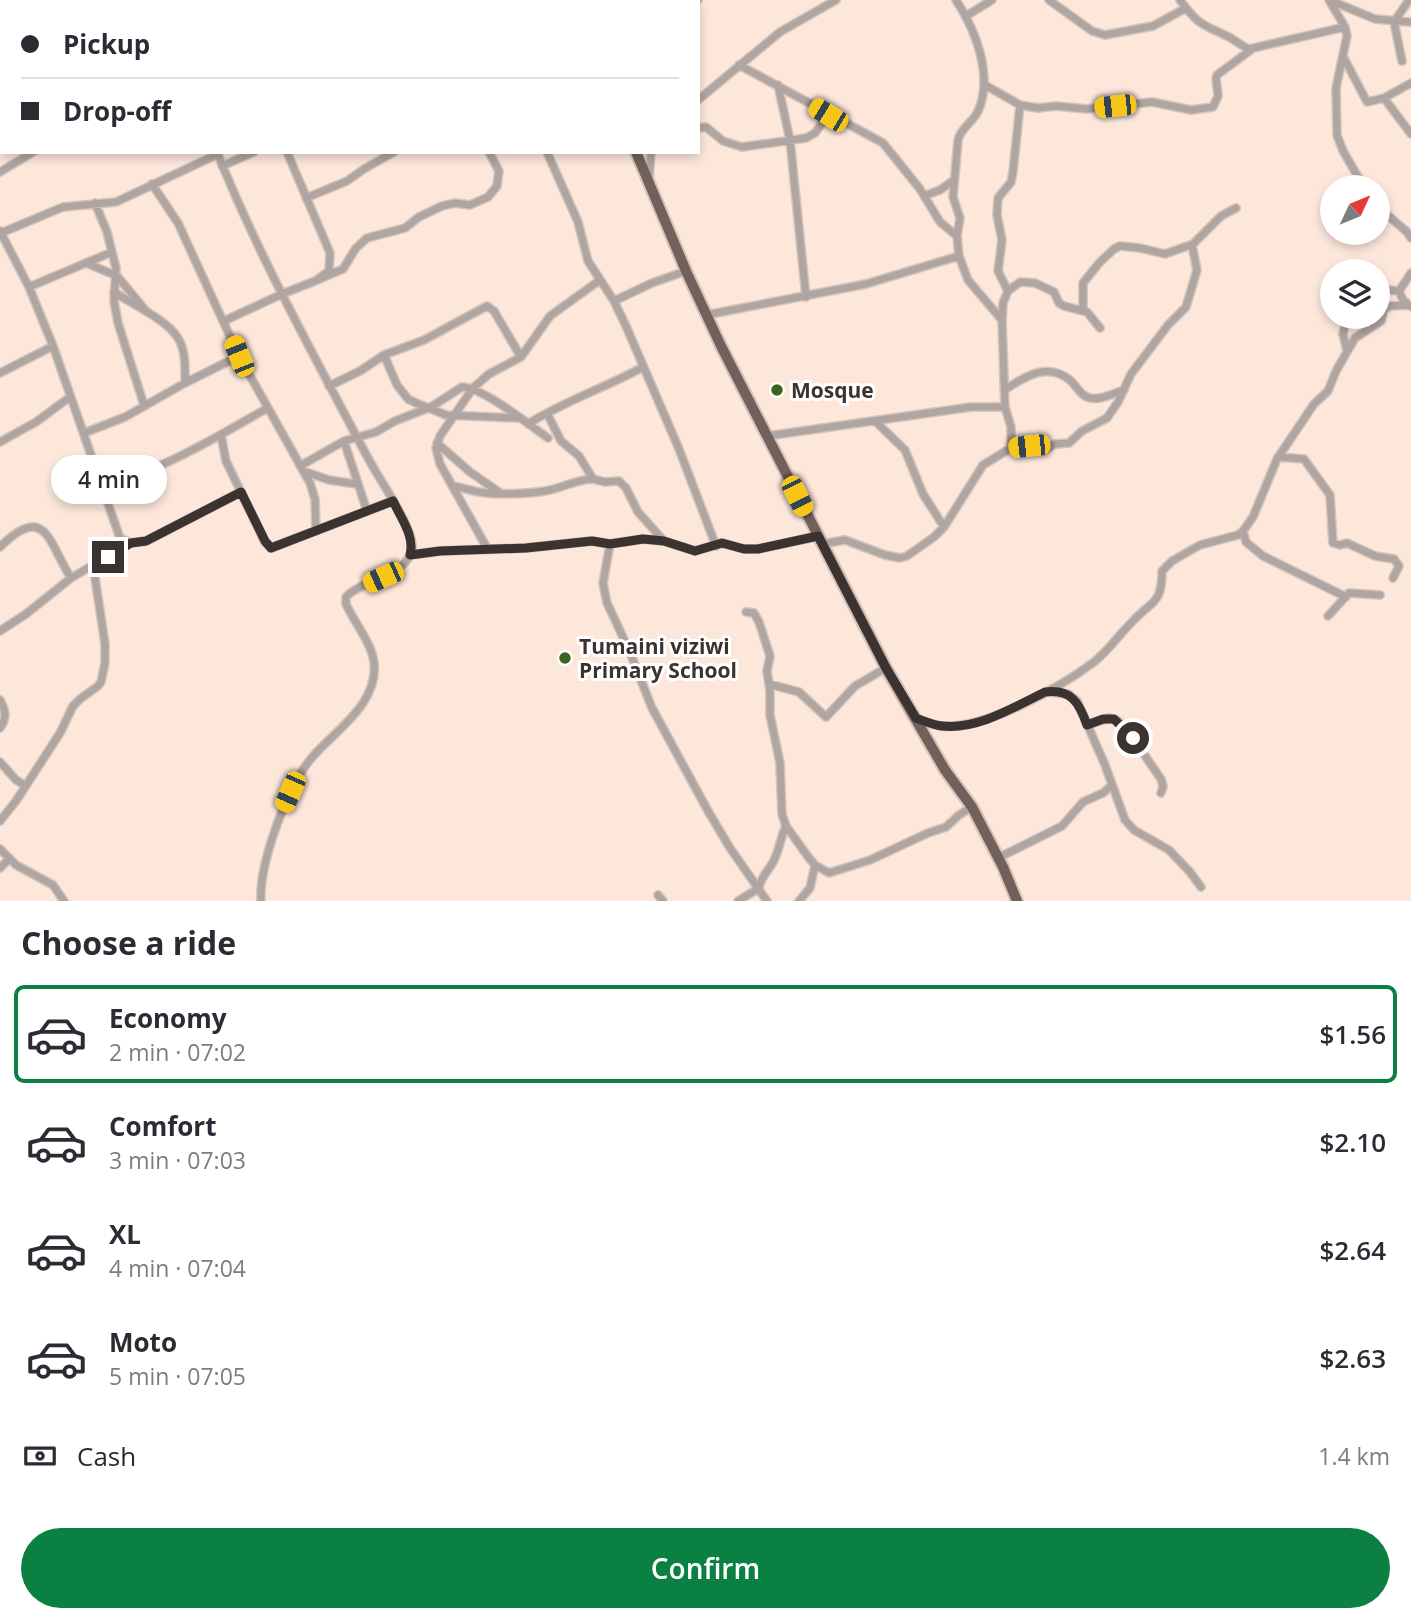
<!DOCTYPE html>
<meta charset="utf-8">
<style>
body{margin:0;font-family:"Open Sans",sans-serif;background:#f2f2f3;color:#2b2b33;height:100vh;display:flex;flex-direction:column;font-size:26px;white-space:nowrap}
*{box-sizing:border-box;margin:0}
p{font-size:23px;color:#7c7c81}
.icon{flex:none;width:38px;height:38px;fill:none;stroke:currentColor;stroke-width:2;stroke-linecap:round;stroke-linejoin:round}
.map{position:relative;height:901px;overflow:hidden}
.sheet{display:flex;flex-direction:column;background:#fff;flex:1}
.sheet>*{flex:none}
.banner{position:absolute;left:0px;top:0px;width:700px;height:154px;box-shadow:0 4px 10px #0003;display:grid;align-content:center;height:154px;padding:0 21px;background:#fff}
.needle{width:46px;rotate:46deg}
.buttons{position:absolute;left:1320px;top:175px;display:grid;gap:14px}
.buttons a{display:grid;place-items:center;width:70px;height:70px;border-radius:50%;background:#fff;box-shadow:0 4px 10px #0003;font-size:35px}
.end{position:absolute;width:32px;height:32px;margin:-16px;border:9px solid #3b332f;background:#fff;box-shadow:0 0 0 4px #fff}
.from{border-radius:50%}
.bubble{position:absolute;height:49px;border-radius:24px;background:#fff;box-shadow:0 4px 10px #0003;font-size:23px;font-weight:600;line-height:49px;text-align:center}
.car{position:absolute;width:21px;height:42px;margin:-21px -10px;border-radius:9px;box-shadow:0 0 5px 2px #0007;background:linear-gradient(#f5c518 24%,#345 0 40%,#f5c518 0 76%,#345 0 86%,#f5c518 0)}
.banner b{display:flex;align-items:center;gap:24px;height:66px;font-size:26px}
.banner b+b{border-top:2px solid #e1e1e2}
.banner i{width:18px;height:18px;background:#2b2b33}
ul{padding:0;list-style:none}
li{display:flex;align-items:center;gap:21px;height:98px;margin:0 14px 10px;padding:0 7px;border:4px solid transparent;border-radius:10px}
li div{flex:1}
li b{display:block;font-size:26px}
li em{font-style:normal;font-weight:600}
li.current{border-color:#0b8043}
li>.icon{width:63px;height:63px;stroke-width:1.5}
h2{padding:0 21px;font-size:32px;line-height:84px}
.pay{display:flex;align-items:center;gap:18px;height:77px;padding:0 21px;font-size:26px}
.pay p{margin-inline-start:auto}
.primary-button{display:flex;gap:14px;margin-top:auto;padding:14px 21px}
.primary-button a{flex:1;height:80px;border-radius:42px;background:#0b8043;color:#fff;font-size:28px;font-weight:600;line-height:80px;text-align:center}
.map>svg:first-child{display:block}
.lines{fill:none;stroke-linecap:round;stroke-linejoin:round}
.minor-casing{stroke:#d6c3b9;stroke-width:10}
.trunk-casing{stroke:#d6c3b9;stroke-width:14}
.minor{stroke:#afa5a2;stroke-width:7}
.trunk{stroke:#72605b;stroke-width:10}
.route{stroke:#3b332f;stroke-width:9}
.poi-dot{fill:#3c6520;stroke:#fff;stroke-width:2.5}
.labels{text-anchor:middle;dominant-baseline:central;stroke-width:6;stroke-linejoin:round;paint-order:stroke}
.poi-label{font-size:21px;font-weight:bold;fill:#3b332f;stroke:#fff;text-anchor:start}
</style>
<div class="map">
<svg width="1411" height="901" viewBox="0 0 1411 901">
<rect width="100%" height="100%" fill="#fde7db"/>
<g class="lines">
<defs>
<path id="minor" d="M12 0 13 2
M156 0 157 2
M673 0 674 2
M956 0C975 29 993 74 979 109 975 121 961 127 958 140L953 197 960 218 957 236 959 256 968 280 1002 320
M1049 0 1092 31 1105 35 1153 26 1186 8
M1180 0C1199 26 1202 24 1229 37 1236 41 1242 46 1249 49L1345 27
M1329 0 1345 27 1347 36 1336 88 1337 135 1343 151 1364 187
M1329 0 1375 19 1411 22
M375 2 377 0
M511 2 513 0
M694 2 698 0
M966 16 992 0
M0 29 2 23
M0 50 2 53
M1344 58 1367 102 1384 98 1411 83
M1402 61 1394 22 1409 0
M739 65 883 143 920 189 940 222 957 236
M778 85 790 140 806 297
M985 85 1020 105 1038 108 1056 106 1087 109 1152 102 1191 110 1213 107 1218 96 1216 78 1217 75 1252 49
M1384 98 1411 134
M698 100 780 32 836 0
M698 128 706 127 723 141 742 147 806 138 815 133 828 115
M217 152C253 242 298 326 343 411 354 431 364 452 376 472 385 487 414 532 412 548 409 576 362 579 346 597V604C354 622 371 642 374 662 379 706 332 732 309 761 286 791 259 864 261 901
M547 152 578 222 588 261 614 301 626 326 679 449 716 546
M222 166 254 152
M0 172 33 152
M649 180 651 152
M152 184 178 223 239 356 310 483 315 499 316 531
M924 196 940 190 954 180
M306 198 347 181 364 169 394 152
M95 203 107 232 116 268 114 301 118 323 144 405
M1377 206 1407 232 1411 238
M1 233 63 207 116 202 218 154
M86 263 117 276 146 311
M315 281 343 269 356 248 367 238 405 228 419 217 442 206 455 203 470 205 488 197 497 186 499 171 489 152
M29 287 112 252
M1377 289 1399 291
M1008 291 998 271 1002 240 997 215 998 198 1011 182 1013 172 1020 105
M114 292C132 304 167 320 178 338 186 351 185 368 185 383
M614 301 652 283 686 271
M1410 306 1403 300 1399 291 1411 273
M1083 311V283L1100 262 1114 249 1120 246 1140 248 1165 254 1193 244
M706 315 866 284 959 256
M224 321 282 294 315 281 329 271 330 253 287 152
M53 346 120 538 131 543 146 541 241 492
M1347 351 1343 334 1347 317
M384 355 397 385 408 399 416 403 446 415 519 418
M0 373 53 346 29 287 0 231
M329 386 360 371 384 355 424 340 487 306 494 311 521 357
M1006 389C1027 375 1049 362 1071 381 1076 386 1081 395 1087 397 1098 402 1114 393 1124 390
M547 413 561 441 579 456 593 479 605 482 619 481 626 488 638 512 664 541
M875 421 905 450 923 494 944 527
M528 424C564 401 605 388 643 367
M84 433 125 417 185 383 239 356
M221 435 226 461 265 542 271 548 393 501
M767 436 971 407H1005
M344 441 367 511
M0 442 36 422 70 397
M437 443 470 472 499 492
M1011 448 1029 446 1042 451 1055 444 1069 443 1082 431 1107 418 1118 402 1131 374 1168 325 1186 307 1197 270 1192 245 1221 216 1236 208
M1278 457 1304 459 1330 495 1333 543 1340 545 1347 543 1375 556 1394 559 1399 566 1393 578
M300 466 344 441 376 432 395 421 431 407 462 387C482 387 530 425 548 438
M303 471 329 480 356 484
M452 486C461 487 469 490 479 492 497 495 527 494 545 491 562 488 578 479 593 479
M101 488C119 476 141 474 161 465 198 449 232 428 266 409
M1243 531 1246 542 1263 556 1346 597
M610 544 603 583 607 603 629 650 652 708 708 811 730 848 767 901
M822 544 845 540 885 555 900 558 907 556 934 537 944 527 983 465 1011 448V427L1005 407 1002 321 1003 303 1008 291 1020 282 1035 283 1054 292 1059 303 1064 306 1087 312 1100 328
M0 547C46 502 48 542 71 578
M487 548 440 464 436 448 440 436 473 388 489 374 521 357 550 316 600 280
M410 555 440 551 526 548 592 541 610 544 643 539 664 541 695 551 722 543 744 549H758L818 536
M746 612 754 613 759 622 770 656 767 671 770 691V715L780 763 782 814 786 826 809 858 815 865 829 873 870 860 928 833 946 827 959 815 972 807
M1328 616 1349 593 1380 595
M0 631 26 614 71 578 131 543
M769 684 799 692 826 717 855 686 886 668
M1049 692 1068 694 1077 701 1105 765 1125 820 1134 830 1169 850 1190 872 1201 887
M0 700C6 711 7 718 0 728
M916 719C925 721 933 725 942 726 984 730 1061 687 1094 662 1108 651 1119 635 1131 623 1152 600 1162 605 1162 571L1172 561 1200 545 1238 535 1243 531 1253 517 1277 459 1314 404 1328 391 1336 371 1355 338 1381 321 1384 310 1389 306 1408 305
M1087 725 1109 718 1118 721 1128 731 1161 779 1163 786 1161 793
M0 762 16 780 26 786
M0 821 16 801 60 733 73 706 80 699 98 686 101 682 105 663V644L93 564
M0 849 16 865 53 885 64 901
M998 858 1062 826 1083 802 1103 793 1112 785
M0 868 9 859
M658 895 663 901
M738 901 759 888C761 875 771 869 775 858 780 847 781 836 786 826
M799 901 810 888 815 865"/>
<path id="trunk" d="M566 0 567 2
M636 152 686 271 721 346 886 668 945 770 972 807 1003 867 1017 901"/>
</defs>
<use href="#minor" class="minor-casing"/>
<use href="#trunk" class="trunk-casing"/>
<use href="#minor" class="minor"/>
<use href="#trunk" class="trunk"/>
</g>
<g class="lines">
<path class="route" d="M108 557 131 543 146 541 241 492 265 541 271 548 393 501C401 518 415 536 410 555L440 551 526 548 592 541 610 544 643 539 664 541 695 551 722 543 744 549H758L818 536 886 668 916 718C924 721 933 725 942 726 978 730 1014 707 1045 692 1071 689 1079 702 1087 725L1103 719H1114L1133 738"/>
</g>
<g class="poi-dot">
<circle cx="777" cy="390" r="7"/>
<circle cx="565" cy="658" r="7"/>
</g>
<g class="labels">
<g class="poi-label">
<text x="791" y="390">Mosque</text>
<text x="579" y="646">Tumaini viziwi<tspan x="579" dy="24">Primary School</tspan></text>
</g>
</g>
</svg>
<div class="buttons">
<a><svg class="needle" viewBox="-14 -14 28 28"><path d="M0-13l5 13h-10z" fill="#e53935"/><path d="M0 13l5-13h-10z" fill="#7c7c81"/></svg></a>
<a><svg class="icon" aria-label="layers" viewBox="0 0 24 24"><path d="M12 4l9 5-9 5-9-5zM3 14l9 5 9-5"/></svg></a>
</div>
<i class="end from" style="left:1133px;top:738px"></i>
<i class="end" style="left:108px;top:557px"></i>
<div class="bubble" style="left:51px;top:455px;width:116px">4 min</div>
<i class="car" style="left:1115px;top:106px;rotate:264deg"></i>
<i class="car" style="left:828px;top:115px;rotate:301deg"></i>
<i class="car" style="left:239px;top:356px;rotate:338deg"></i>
<i class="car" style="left:1029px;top:446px;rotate:264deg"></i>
<i class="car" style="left:797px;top:496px;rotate:153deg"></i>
<i class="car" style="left:383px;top:577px;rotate:246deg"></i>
<i class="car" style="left:290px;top:792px;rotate:204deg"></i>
<div class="banner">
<b><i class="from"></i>Pickup</b>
<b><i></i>Drop-off</b>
</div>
</div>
<section class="sheet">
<h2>Choose a ride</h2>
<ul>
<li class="current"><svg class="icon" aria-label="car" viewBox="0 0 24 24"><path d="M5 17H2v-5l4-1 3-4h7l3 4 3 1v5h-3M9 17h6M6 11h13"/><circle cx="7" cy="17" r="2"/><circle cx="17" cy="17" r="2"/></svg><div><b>Economy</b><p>2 min · 07:02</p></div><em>$1.56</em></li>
<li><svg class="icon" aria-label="car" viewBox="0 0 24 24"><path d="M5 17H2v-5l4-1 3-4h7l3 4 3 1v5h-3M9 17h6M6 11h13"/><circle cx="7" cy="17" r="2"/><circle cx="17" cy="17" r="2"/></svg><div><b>Comfort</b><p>3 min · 07:03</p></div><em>$2.10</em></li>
<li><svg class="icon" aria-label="car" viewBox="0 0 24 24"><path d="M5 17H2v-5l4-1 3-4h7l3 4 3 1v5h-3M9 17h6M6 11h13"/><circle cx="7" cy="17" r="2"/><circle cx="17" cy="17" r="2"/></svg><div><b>XL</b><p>4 min · 07:04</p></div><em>$2.64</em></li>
<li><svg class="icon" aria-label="car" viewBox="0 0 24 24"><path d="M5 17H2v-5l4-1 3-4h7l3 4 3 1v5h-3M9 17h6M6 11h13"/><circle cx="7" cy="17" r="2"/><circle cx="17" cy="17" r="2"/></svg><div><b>Moto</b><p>5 min · 07:05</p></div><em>$2.63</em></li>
</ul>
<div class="pay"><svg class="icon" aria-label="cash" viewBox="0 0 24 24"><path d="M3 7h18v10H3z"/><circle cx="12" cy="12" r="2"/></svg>Cash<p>1.4 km</p></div>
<div class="primary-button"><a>Confirm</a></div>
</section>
